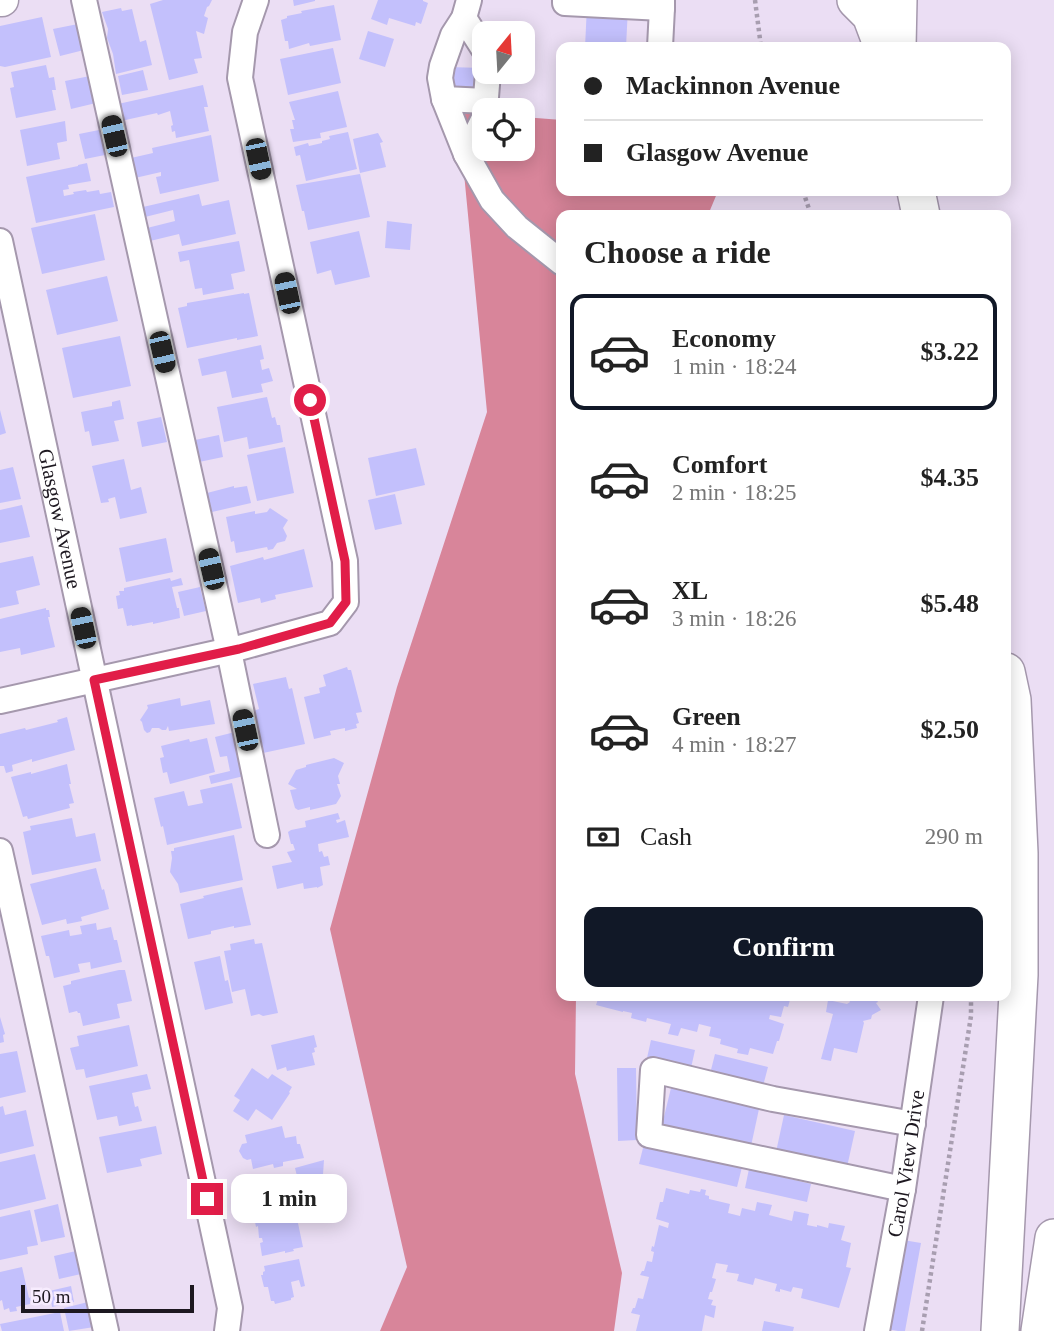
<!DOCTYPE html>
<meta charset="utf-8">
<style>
body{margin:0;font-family:"Times New Roman",serif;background:#f6f6f6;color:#222;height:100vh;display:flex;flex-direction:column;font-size:26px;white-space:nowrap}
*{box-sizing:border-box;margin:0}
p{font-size:23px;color:#767676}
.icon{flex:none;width:38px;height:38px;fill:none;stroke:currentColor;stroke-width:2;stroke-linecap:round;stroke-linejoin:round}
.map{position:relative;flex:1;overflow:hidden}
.panel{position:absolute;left:556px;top:210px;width:455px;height:791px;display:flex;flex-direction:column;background:#fff;border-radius:14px;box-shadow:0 4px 18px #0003}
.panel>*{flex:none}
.hud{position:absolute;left:556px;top:42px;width:455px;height:154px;border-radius:14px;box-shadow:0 4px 18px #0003;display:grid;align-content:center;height:154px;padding:0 28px;background:#fff}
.needle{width:46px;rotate:18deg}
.buttons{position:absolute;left:472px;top:21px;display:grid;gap:14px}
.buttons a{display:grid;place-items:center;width:63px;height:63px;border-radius:14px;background:#fff;box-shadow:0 4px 18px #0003;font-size:35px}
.scale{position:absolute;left:21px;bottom:18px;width:173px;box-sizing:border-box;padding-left:7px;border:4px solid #1d1820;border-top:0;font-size:19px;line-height:24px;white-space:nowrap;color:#1d1820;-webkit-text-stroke:5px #f7ecfe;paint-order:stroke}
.end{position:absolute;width:32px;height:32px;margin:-16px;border:9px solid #e11d48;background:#fff;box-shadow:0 0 0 4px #fff}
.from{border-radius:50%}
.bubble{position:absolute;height:49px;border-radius:14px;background:#fff;box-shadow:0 4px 18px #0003;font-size:23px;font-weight:600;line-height:49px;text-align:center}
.car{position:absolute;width:21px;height:42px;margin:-21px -10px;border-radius:9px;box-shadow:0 0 5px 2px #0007;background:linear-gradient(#222 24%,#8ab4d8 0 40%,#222 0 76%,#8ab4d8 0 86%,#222 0)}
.hud b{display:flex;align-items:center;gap:24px;height:66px;font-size:26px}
.hud b+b{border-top:2px solid #e0e0e0}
.hud i{width:18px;height:18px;background:#222}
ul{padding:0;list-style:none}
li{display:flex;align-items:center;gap:21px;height:116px;margin:0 14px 10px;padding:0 14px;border:4px solid transparent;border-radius:14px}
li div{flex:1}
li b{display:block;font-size:26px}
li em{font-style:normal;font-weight:600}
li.active{border-color:#111827}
li>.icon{width:63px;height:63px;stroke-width:1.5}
h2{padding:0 28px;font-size:32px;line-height:84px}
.pay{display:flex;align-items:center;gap:18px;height:77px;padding:0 28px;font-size:26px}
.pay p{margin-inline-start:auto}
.primary-button{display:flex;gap:14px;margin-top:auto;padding:14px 28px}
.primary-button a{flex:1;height:80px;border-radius:14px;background:#111827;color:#fff;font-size:28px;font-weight:600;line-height:80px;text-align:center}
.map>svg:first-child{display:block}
.forest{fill:#d8859a}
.building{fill:#c3c0fc}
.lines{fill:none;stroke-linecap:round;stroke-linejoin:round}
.minor-casing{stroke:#a598ad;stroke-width:28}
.major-casing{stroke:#a598ad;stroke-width:35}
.highway-casing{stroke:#a598ad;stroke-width:40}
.path{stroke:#a89eb0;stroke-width:4.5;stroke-dasharray:3.5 3.5;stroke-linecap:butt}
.minor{stroke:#fff;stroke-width:24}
.major{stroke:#fff;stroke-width:32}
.highway{stroke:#fff;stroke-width:37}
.route{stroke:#e11d48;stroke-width:9}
.labels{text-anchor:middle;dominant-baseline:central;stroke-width:5;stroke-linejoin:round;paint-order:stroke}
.street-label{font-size:21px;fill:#1d1820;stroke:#f7ecfe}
</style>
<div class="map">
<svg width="1054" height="1331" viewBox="0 0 1054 1331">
<rect width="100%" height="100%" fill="#ebdef4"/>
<path class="forest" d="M458 111 485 113V149H523V117L562 120V191H718L708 215H562V996H576L575 1074 622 1273 614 1331H380L407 1267 330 929 397 687 487 412Z"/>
<path class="building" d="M163 0H212L209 6 207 7 204 16 208 18 204 34 196 31 202 58 194 59 198 73 169 80 150 4Z
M293 0H315V1L294 6Z
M378 0H423V1L428 3 421 24 416 22 415 26 389 18 387 25 371 19Z
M334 5 341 40 310 46 309 43 289 49 288 41H285L281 20 287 18V16L302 13 301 11Z
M587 6 628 8 626 47H585Z
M121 8 122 11 132 9 140 42 146 40 152 65 116 74 113 54 107 38 108 29 102 12Z
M42 17 51 57 5 67 0 66V26Z
M78 24 84 50 60 56 53 29Z
M368 31 394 39 385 67 359 59Z
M333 48 341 83 288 95 280 59Z
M46 65 49 78 54 77 56 90H52L56 110 16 118 10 88 14 87 11 72Z
M449 67 482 68 480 88 448 86Z
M143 70 148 90 122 95 118 76Z
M90 76 96 103 71 109 65 81Z
M203 85 208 107H204L209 131 176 138 175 131 172 132 171 126 173 125 170 111 158 115 157 113 121 121 118 104Z
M338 91 347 127 320 133 321 138 293 142 290 129H294L292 120H295L289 102Z
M65 121 67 141 57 143 60 159 27 166 20 130Z
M99 130 105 155 85 159 79 134Z
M348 132 357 169 306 181 300 155 296 156 294 147 308 143 309 146 322 143V141L330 139 329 136Z
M378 133 383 142 380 143 386 167 360 173 353 139Z
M211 135 219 181 160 194 156 177 161 176V172L135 178 131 158 153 153 152 148Z
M87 163 91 181 68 185 69 189 63 190 64 196 74 194 73 192 86 190 87 192 99 190 100 194 111 192 114 207 36 223 26 177 78 166V165Z
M360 174 370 217 308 230 304 211H302L296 185Z
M199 194 202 206 229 200 236 234 182 246 179 234 150 241 147 228 175 221 173 210 145 217 143 207Z
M95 214 105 260 42 274 31 228Z
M387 221 412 224 410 250 385 248Z
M359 231 370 277 335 285 331 270 317 274 310 242Z
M239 241 245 271 231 274 234 289 203 295 202 288 195 289 189 260 180 262 178 252Z
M107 276 118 321 57 335 46 290Z
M244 293V294L249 293 258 336 237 340V338L187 348 178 308 187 306V303Z
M120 336 131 386 73 398 62 348Z
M261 345 264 359 260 360 262 370 269 368 273 381 261 384 263 392 232 398 226 371 202 376 198 359Z
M267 397 272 418 275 417 277 425H280L283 442 249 449 247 437 224 442 217 407Z
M120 400 124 419 114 421 119 441 92 446 89 431 85 432 81 412 112 406V402Z
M0 410 6 433 0 435Z
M161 417 167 442 142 447 137 422Z
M219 435 223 457 199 462 195 440Z
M285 447 294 493 257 501 247 455Z
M416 448 425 485 376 496 368 458Z
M124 459 131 490 141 487 147 513 120 519 115 497 108 499 109 502 101 503 92 466Z
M13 467 21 499 0 503V470Z
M234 486V488L247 486 251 503 212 512 207 493Z
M395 494 402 524 375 530 368 500Z
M22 505 30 537 0 543V510Z
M270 508 288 520 283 528 287 536 285 541 277 543 273 549 268 550 267 547 236 553 234 541 231 542 226 517 255 511V514L267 512Z
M166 538 173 572 126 582 119 548Z
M304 549 313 587 275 595 276 599 261 603 260 598 238 603 230 566 263 557 264 560Z
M33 556 40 585 16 591 19 604 0 608V563Z
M170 578 171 581 181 578 183 585 172 587 177 608H179L180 618 153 624V622L132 626V625L127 626 123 608 118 609 116 596 120 595 119 591H124V588Z
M200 587 206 611 184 616 178 592Z
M46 608V610H49L50 617H48L55 647 21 655 20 648 0 652V619Z
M347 667 348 670H351L362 712 356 713 359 723 356 724 357 728 345 731V728L330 731 331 735 314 739 304 697 320 693 319 688 326 686 323 675Z
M286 677 289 689 292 688 305 744 263 753 253 711 259 709 253 684Z
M180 698 181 706 210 700 215 724 169 731 168 726 166 730H162L159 728H152L150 732 147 733 144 730 142 722 140 720 148 708 147 705Z
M67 717 75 750 32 762V759L12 765 13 771 6 773 4 766H0V734L25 728 26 730 58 722 57 720Z
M235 732 248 775 211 784 209 776 230 771 227 756 220 757 215 737Z
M207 738 215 772 170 784 167 772 163 773 160 758 164 757 161 746 189 739 190 742Z
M334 758 344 763 338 776 340 784H337L341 796 336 804 310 810V807L298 810 295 808 290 790 297 789 288 784 296 770 306 767V765Z
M67 764 71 784H69L74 803 69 804 70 808 28 819 27 816 23 817 11 777 31 772V774Z
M232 783 242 828 167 845 163 826 161 827 154 798 184 791 188 806 203 803 200 790Z
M338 813 340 819 336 820 337 823 345 820 349 837 318 844 319 852 322 851 324 857 328 856 330 865 320 867 323 885 317 888V887L304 889 303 883 277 889 272 866 292 862 287 852 295 850 293 844H291L288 832 291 830 306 827 305 821Z
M72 818 76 837 95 833 101 861 32 875 23 832 31 830 30 826Z
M234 835 243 880 180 893 178 884 170 872 172 858 171 851H174V848Z
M96 868 102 890 104 889 109 909 81 917 82 921 67 924 66 919 42 925 30 884Z
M242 887 251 925 234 928V926L211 931V934L188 939 180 904 204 898 203 896Z
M96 923 97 930 111 927 114 940H117L122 962 91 969 90 962 78 964 80 972 54 978 49 956H46L41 936 69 930 70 936 82 934 80 926Z
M254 939 255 944 262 943 278 1013 263 1016 259 1014 251 1016 245 989 232 992 224 951 231 950 230 944Z
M220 956 225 981 228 980 233 1003 205 1010 194 962Z
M119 970H125L132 1001 117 1004 120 1018 83 1026 80 1013H78L77 1011 69 1013 63 986 71 984V981Z
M599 996H791L788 1007 784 1006 781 1017 770 1015 769 1019 784 1024 779 1041H777L773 1054 750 1048 748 1055 737 1053 738 1049 720 1044 721 1039 709 1036 711 1027 699 1024 697 1032 681 1028 678 1036 668 1034 671 1024 647 1018 646 1022 631 1018 632 1013 623 1011V1012L596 1005Z
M852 996H874L878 1002 876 1003 881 1010 872 1015 871 1019 863 1021 864 1023 857 1053 834 1048 831 1061 821 1059 833 1014 826 1012 828 1000 847 1004 850 1002 848 998Z
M0 1017 5 1034 3 1035 4 1042 0 1043Z
M129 1025 138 1066 86 1078 84 1069 76 1070 70 1048 79 1046 77 1036Z
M314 1035 317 1047 314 1048 315 1052 312 1053 315 1065 287 1071 286 1067 277 1070 271 1045Z
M651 1040 695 1050 691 1068 647 1058Z
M17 1051 26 1092 0 1098V1054Z
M715 1054 768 1067 763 1086 710 1074Z
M252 1068 268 1079 272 1074 292 1087 289 1092 290 1093 272 1120 256 1109 248 1121 233 1111 240 1100 234 1096Z
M617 1068H636L637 1140 618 1141Z
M147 1074 151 1089 132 1093 135 1107 138 1106 142 1121 119 1126 117 1116 97 1120 89 1086Z
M671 1088 759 1109 751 1146 662 1125Z
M3 1106 5 1115 26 1110 34 1146 0 1154V1107Z
M784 1115 855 1131 847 1167 776 1152Z
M156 1126 162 1154 140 1159 142 1166 107 1173 99 1137Z
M282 1126 285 1138 296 1136 297 1144H300L304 1158 283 1162V1166L274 1168 273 1164 253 1169 251 1159 247 1160 243 1158 239 1151 242 1144 247 1143 245 1135Z
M644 1144 742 1167 737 1187 639 1164Z
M35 1154 46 1199 0 1210V1162Z
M324 1160 322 1189 296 1195 294 1181 298 1180 295 1168Z
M749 1169 811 1184 807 1202 745 1188Z
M666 1188 689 1194 690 1190 700 1192 701 1189 706 1190 705 1195 709 1196V1199L730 1204 728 1213 740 1216 742 1208 755 1211 757 1202 772 1205 769 1215 792 1221 794 1211 809 1214 807 1225 817 1227V1225L828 1228 829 1223 845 1226 841 1240 851 1243 846 1267 851 1268 839 1308 801 1298 803 1289 793 1287 791 1292 780 1289V1292L775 1291 777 1284 755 1278 753 1285 737 1281 739 1274 726 1272 728 1265 716 1263 712 1278 716 1279 712 1292H710L708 1299 713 1300 711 1305 716 1306 714 1318 705 1315 702 1331H636L640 1315 631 1313 633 1308H635L638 1298 643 1299 649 1277 640 1275 642 1271H644L647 1261 652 1262 654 1252 651 1251 652 1246 654 1247 659 1225 668 1228 669 1223 656 1219 660 1202H663Z
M58 1204 65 1237 41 1242 34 1210Z
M294 1204 303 1247 293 1249 294 1251 285 1253V1251L262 1256 260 1243 263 1242 262 1238H259L258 1226 256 1227 253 1212Z
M30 1210 38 1245 27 1247 28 1254 0 1260V1217Z
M903 1240 921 1243 905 1331H898L887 1329Z
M76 1251 81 1274 59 1279 54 1256Z
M299 1259 305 1286 301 1287 299 1280 291 1282 294 1297 291 1298V1300L275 1304 274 1301H271L268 1287H264L261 1275H263V1272L265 1271 264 1266Z
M22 1267 29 1298 31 1297 32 1300 30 1301V1304L16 1307 17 1311 10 1312 9 1308 4 1310 2 1300 0 1301V1272Z
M71 1286 74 1302 52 1307 51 1300 48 1301 45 1292Z
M88 1302 94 1327 69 1331 64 1308Z
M60 1312 64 1331H2L0 1324Z
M764 1321 794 1327 793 1331H762Z"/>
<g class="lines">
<defs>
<g id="minor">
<path d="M84 0 229 651 267 835"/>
<path d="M469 0 464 18 453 35 442 66 440 78 444 99 466 154 492 200 517 227 562 263"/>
<path d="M565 0V3L662 8V0"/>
<path d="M464 18 485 51"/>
<path d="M660 47 662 8"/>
<path d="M444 99 486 101"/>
<path d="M485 110 488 72"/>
<path d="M466 154 484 118 485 113"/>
<path id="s1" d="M0 241 230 1308 227 1331"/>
<path d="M0 701 239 648 330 623 346 602 345 561 240 78 245 32 256 0"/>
<path d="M0 851 106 1331"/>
<path d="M903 1189 649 1135 653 1070 773 1099 913 1124"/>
<path id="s2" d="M877 1331 903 1189 931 996"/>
</g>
<path id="major" d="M0 0H2"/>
<path id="highway" d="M856 0 871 15 883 47
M897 47 898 0
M916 191 921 215
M1000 1331 1019 975V853L1012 700 1006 672
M1040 1331 1054 1238"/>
</defs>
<use href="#minor" class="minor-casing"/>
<use href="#major" class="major-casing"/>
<use href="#highway" class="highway-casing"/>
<path class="path" d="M755 0 761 47
M803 191 811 215
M922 1331 971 1016V996"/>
<use href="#minor" class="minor"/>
<use href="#major" class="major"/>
<use href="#highway" class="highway"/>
</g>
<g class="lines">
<path class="route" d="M207 1199 94 680 239 649 330 623 346 602 345 561 310 400"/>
</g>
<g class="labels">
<g class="street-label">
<text stroke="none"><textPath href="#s1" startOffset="284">Glasgow Avenue</textPath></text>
<text stroke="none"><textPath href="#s2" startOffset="170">Carol View Drive</textPath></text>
</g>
</g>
</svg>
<div class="buttons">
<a><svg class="needle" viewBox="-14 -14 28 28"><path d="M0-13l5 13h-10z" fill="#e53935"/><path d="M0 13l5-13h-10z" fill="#767676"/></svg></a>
<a><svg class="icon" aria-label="locate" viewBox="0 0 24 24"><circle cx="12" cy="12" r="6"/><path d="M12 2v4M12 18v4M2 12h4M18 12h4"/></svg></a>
</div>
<div class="scale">50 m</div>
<i class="end from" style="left:310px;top:400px"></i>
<i class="end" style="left:207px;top:1199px"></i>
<div class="bubble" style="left:231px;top:1174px;width:116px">1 min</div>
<i class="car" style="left:114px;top:136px;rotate:347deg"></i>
<i class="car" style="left:258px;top:159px;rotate:168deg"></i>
<i class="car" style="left:287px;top:293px;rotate:348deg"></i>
<i class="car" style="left:162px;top:352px;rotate:167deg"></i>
<i class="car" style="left:211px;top:569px;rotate:347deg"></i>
<i class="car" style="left:83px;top:628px;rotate:348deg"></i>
<i class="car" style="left:245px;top:730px;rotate:348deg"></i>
<div class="hud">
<b><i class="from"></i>Mackinnon Avenue</b>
<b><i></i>Glasgow Avenue</b>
</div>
<section class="panel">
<h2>Choose a ride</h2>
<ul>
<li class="active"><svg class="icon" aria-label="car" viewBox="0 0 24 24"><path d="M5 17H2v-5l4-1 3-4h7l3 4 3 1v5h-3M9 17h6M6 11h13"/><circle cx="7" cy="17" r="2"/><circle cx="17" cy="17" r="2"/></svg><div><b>Economy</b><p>1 min · 18:24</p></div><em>$3.22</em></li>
<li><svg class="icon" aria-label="car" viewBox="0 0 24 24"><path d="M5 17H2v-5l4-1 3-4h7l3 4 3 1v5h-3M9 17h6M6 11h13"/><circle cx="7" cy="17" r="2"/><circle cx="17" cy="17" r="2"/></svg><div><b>Comfort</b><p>2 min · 18:25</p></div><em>$4.35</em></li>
<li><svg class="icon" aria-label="car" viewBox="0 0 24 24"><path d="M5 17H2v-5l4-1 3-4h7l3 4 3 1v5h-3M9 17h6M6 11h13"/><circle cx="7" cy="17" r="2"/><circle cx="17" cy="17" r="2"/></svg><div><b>XL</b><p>3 min · 18:26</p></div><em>$5.48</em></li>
<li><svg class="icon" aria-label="car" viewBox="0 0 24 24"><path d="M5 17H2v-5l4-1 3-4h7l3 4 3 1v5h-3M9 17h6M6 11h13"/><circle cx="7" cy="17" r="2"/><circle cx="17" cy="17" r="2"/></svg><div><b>Green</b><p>4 min · 18:27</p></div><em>$2.50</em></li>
</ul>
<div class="pay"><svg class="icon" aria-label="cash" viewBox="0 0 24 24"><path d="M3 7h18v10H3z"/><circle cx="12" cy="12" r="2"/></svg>Cash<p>290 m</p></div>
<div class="primary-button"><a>Confirm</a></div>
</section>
</div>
